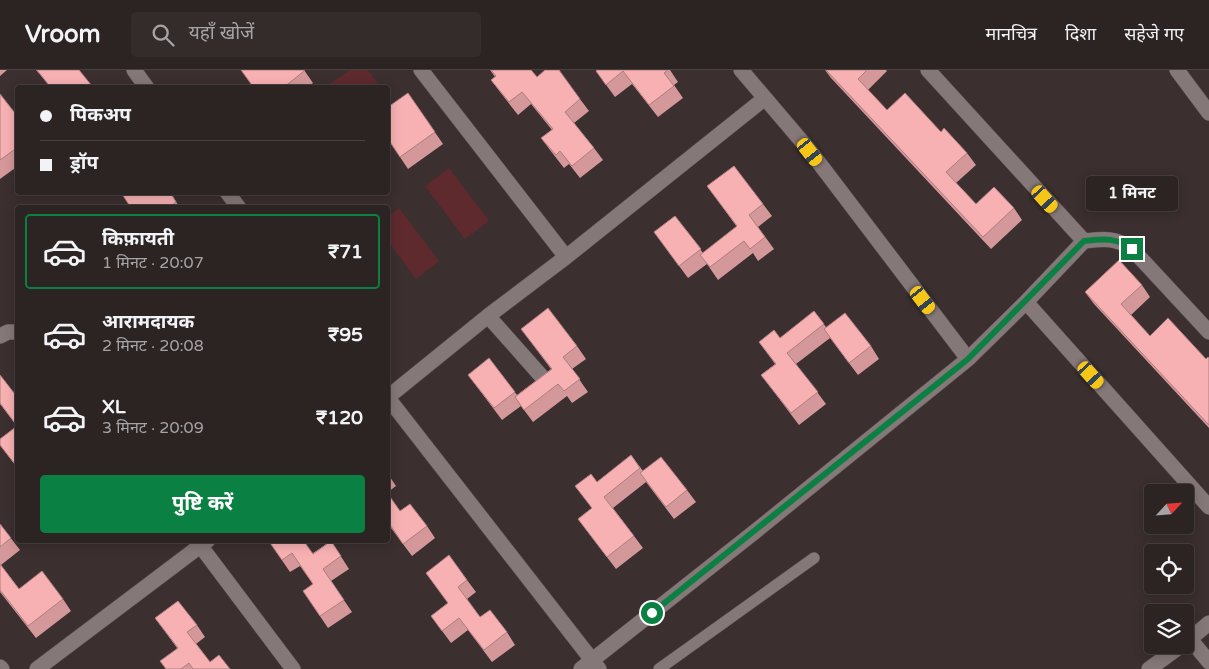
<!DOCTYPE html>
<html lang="hi">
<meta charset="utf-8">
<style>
body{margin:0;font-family:"Varela Round","Noto Sans Devanagari",sans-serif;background:#342b2b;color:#f1f3f6;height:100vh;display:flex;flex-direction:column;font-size:19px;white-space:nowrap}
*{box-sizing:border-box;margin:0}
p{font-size:16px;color:#a6a4a6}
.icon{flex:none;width:28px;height:28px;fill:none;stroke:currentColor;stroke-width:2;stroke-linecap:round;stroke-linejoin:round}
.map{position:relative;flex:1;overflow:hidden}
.side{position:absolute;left:15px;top:135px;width:375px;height:338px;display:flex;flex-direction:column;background:#2c2323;border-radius:5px;box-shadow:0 2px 12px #0003,0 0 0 1px #484041}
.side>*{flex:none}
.top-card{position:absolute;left:15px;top:15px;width:375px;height:110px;border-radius:5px;box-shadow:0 2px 12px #0003,0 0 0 1px #484041;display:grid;align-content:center;height:110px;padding:0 25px;background:#2c2323}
.needle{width:32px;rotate:64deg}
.tools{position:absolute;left:1144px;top:414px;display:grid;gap:10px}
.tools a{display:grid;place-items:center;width:50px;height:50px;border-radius:5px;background:#2c2323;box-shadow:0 2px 12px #0003,0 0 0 1px #484041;font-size:25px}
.end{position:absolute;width:22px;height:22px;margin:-11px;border:6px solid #0b8043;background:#fff;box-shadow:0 0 0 2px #fff}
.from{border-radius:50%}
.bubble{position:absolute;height:35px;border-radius:5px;background:#2c2323;box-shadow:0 2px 12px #0003,0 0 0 1px #484041;font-size:16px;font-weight:700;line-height:35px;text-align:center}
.car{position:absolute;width:15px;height:30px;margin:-15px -8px;border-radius:6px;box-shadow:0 0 4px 1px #0007;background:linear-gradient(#f5c518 24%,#345 0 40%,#f5c518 0 76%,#345 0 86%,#f5c518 0)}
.top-card b{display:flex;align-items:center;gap:18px;height:48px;font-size:19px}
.top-card b+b{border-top:1px solid #484041}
.top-card i{width:12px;height:12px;background:#f1f3f6}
ul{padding:9px 0 0;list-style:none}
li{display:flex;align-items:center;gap:15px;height:75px;margin:0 10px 8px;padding:0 15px;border:2px solid transparent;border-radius:5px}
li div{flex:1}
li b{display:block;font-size:19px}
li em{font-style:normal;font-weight:700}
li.selected{border-color:#0b8043}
li>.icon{width:45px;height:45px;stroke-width:1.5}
.cta{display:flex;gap:10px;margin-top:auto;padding:10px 25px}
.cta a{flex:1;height:58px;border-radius:5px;background:#0b8043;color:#fff;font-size:20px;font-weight:700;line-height:58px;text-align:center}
header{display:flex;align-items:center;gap:30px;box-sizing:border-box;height:70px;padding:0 25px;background:#2c2323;border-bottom:1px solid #484041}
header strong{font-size:24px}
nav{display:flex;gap:28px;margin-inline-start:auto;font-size:18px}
.search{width:350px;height:45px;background:#342b2b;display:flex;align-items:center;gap:12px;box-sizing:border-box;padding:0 18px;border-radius:5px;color:#a6a4a6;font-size:19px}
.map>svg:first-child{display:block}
.green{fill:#5e2a2e}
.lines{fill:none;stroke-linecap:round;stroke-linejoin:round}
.lane-casing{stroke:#584e4e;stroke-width:12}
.street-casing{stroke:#584e4e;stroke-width:16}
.secondary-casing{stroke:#584e4e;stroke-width:16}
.lane{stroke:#857878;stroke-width:11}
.street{stroke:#857878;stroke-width:15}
.secondary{stroke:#857878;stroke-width:15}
.wall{fill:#d4989a}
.building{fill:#f7b1b3;stroke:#ad7c7d}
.route{stroke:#0b8043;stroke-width:6}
</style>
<header>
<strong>Vroom</strong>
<div class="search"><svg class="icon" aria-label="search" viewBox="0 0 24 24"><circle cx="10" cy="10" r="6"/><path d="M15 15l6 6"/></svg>यहाँ खोजें</div>
<nav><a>मानचित्र</a><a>दिशा</a><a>सहेजे गए</a></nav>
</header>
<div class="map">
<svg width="1209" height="599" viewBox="0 0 1209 599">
<rect width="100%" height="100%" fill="#3b2f2f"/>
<path class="green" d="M350 0H368L380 17H325Z
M449 98 489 151 465 169 425 116Z
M399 138 439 191 416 209 388 171V147Z"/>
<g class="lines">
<defs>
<path id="lane" d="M659 599 814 488"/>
<path id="street" d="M421 0 566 187
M741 0 810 81 968 289
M928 0 1084 171 1026 232 1209 437
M1177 0 1209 43
M1084 171C1103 169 1116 167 1132 179L1209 262
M488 246 543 308
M0 266 8 262H18
M388 327 488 246 566 187 765 28
M196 470 293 599
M1190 569 1209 592
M1185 573 1209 553
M0 597 2 599
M37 599 208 470
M581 599 757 460 968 289 1026 232
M1149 599 1182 575"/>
<path id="secondary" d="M134 0 147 18
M227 122 239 138
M388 328 599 599"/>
</defs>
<use href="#lane" class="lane-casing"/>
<use href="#street" class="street-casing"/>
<use href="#secondary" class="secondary-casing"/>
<use href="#lane" class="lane"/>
<use href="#street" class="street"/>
<use href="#secondary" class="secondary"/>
</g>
<path class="wall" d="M0 0H7L0 6Z
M36 0H79L93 18H44L48 14Z
M304 0 313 13 307 18H254Z
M490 0H531L537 7 580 29 589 41 574 53 594 78 603 90 580 108 569 94 564 98 550 80 541 68 552 60 531 34 518 45 500 22 491 10 495 7Z
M596 0H670L678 12 674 15 683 28 658 47 632 14 615 27 596 1Z
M825 0H886L887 1 868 20 887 40 941 62 967 83 976 95 956 113 976 134 1014 138 1022 150 991 179 831 8Z
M408 23 443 74 408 99 388 69Z
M0 24 18 47V96L0 109Z
M707 116 763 134 772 146 758 157 774 179 758 191 753 183 718 210 707 194 688 208 654 162 675 146 703 183 737 157Z
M170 122 180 138H131Z
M1142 215 1150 227 1131 245 1150 266 1206 289 1209 288V358L1094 234 1085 222Z
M814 241 826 257 871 276 879 289 858 305 830 268 796 294 826 334 799 355 761 305 775 294 759 272 780 268Z
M521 259 577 276 586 289 572 299 588 322 572 333 567 326 533 352 521 336 502 350 468 305 489 288 517 325 551 299Z
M0 305 18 328V399L0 375 17 356 0 334Z
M631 385 643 401 687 420 696 432 674 449 646 412 613 438 643 478 616 499 578 449 592 438 575 416 597 412Z
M388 404 396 416 388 422Z
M388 424 400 441 427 456 435 468 412 486 388 454Z
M0 454 20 480 1 495 19 519 63 529 71 541 36 568 0 522Z
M268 470 313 483 331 471 349 499 331 511 352 542 328 558 303 521 313 514 300 496 290 502Z
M426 503 467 510 476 522 467 529 480 547 507 562 515 575 492 592 468 560 451 573 431 546 448 533Z
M155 548 197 555 205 567 196 574 210 592 230 599H166L177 578Z"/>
<path class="building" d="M37 0H79L92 16 90 18H44L48 14Z
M241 0H304V1L283 18H254Z
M491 0H531L537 7 545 0H559L580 29 565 42 594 78 572 96 560 81 556 85 541 68 553 59 522 22 509 32 491 10 496 6Z
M597 0H668L664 3 674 16 649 35 623 1 606 15 596 1Z
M826 0H867L858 9 887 40 905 23 941 62 944 58 967 83 946 102 976 134 994 117 1014 138 983 167Z
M408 23 435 62 400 87 388 69V37Z
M0 24 18 47V77L0 90Z
M734 96 763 134 749 145 765 167 750 179 744 171 710 197 700 185 737 156 707 116Z
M124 122H170L176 132 168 138H131L122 124Z
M675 146 701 179 679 196 654 162Z
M1119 190 1142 215 1121 234 1150 266 1168 248 1206 289 1208 287 1209 288V355L1085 222Z
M548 238 577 276 563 287 580 309 564 321 558 314 524 340 515 327 552 299 521 259Z
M814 241 824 254 787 283 818 322 791 343 761 305 776 294 759 272 774 260 780 268Z
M845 243 871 276 849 293 824 259Z
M489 288 515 322 494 338 468 305Z
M0 305 18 328V391L14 393 0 375V369L17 356 0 333Z
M631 385 640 398 604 427 634 466 607 487 578 449 592 438 575 416 591 404 597 412Z
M661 387 687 420 666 437 640 403Z
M388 424 400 441 410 434 427 456 403 474 388 452Z
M0 454 11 468 0 477Z
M268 470H303L313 484 331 471 341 486 323 499 344 530 320 546 303 521 313 514 292 483 282 490Z
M449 485 467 510 458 517 480 547 490 540 507 562 484 580 459 548 442 561 431 546 448 533 426 503Z
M0 494 19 519 42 501 63 529 28 556 0 520Z
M178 531 197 555 187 562 210 592 219 585 230 599H193L189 593 181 599H166L160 591 178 578 155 548Z"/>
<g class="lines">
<path class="route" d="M652 543 968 289 1084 171C1103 169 1116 167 1132 179"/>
</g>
</svg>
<div class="tools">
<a><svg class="needle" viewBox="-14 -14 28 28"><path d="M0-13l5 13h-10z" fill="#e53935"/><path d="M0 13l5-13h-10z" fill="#a6a4a6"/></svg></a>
<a><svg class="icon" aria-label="locate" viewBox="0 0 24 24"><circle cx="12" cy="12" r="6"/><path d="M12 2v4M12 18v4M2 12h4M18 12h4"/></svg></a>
<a><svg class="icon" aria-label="layers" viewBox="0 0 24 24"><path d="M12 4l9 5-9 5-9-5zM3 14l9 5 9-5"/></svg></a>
</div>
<i class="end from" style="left:652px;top:543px"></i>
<i class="end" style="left:1132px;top:179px"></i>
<div class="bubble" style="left:1086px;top:106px;width:92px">1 मिनट</div>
<i class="car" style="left:810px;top:82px;rotate:142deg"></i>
<i class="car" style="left:1045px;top:129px;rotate:138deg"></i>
<i class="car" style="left:923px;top:230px;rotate:143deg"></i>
<i class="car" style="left:1091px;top:305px;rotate:138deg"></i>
<div class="top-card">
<b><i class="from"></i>पिकअप</b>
<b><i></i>ड्रॉप</b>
</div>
<section class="side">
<ul>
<li class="selected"><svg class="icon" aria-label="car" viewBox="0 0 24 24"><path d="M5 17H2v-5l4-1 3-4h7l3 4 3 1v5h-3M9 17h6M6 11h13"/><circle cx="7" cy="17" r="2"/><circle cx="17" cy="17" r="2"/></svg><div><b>किफ़ायती</b><p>1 मिनट · 20:07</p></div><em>₹71</em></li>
<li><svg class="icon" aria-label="car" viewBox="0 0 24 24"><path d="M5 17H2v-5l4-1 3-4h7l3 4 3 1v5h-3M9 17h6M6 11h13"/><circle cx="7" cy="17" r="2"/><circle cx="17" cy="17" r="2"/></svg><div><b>आरामदायक</b><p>2 मिनट · 20:08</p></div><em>₹95</em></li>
<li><svg class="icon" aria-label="car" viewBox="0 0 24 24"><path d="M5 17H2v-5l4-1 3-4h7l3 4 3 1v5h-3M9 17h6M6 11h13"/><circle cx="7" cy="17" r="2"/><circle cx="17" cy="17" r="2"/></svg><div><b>XL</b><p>3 मिनट · 20:09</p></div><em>₹120</em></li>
</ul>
<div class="cta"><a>पुष्टि करें</a></div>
</section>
</div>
